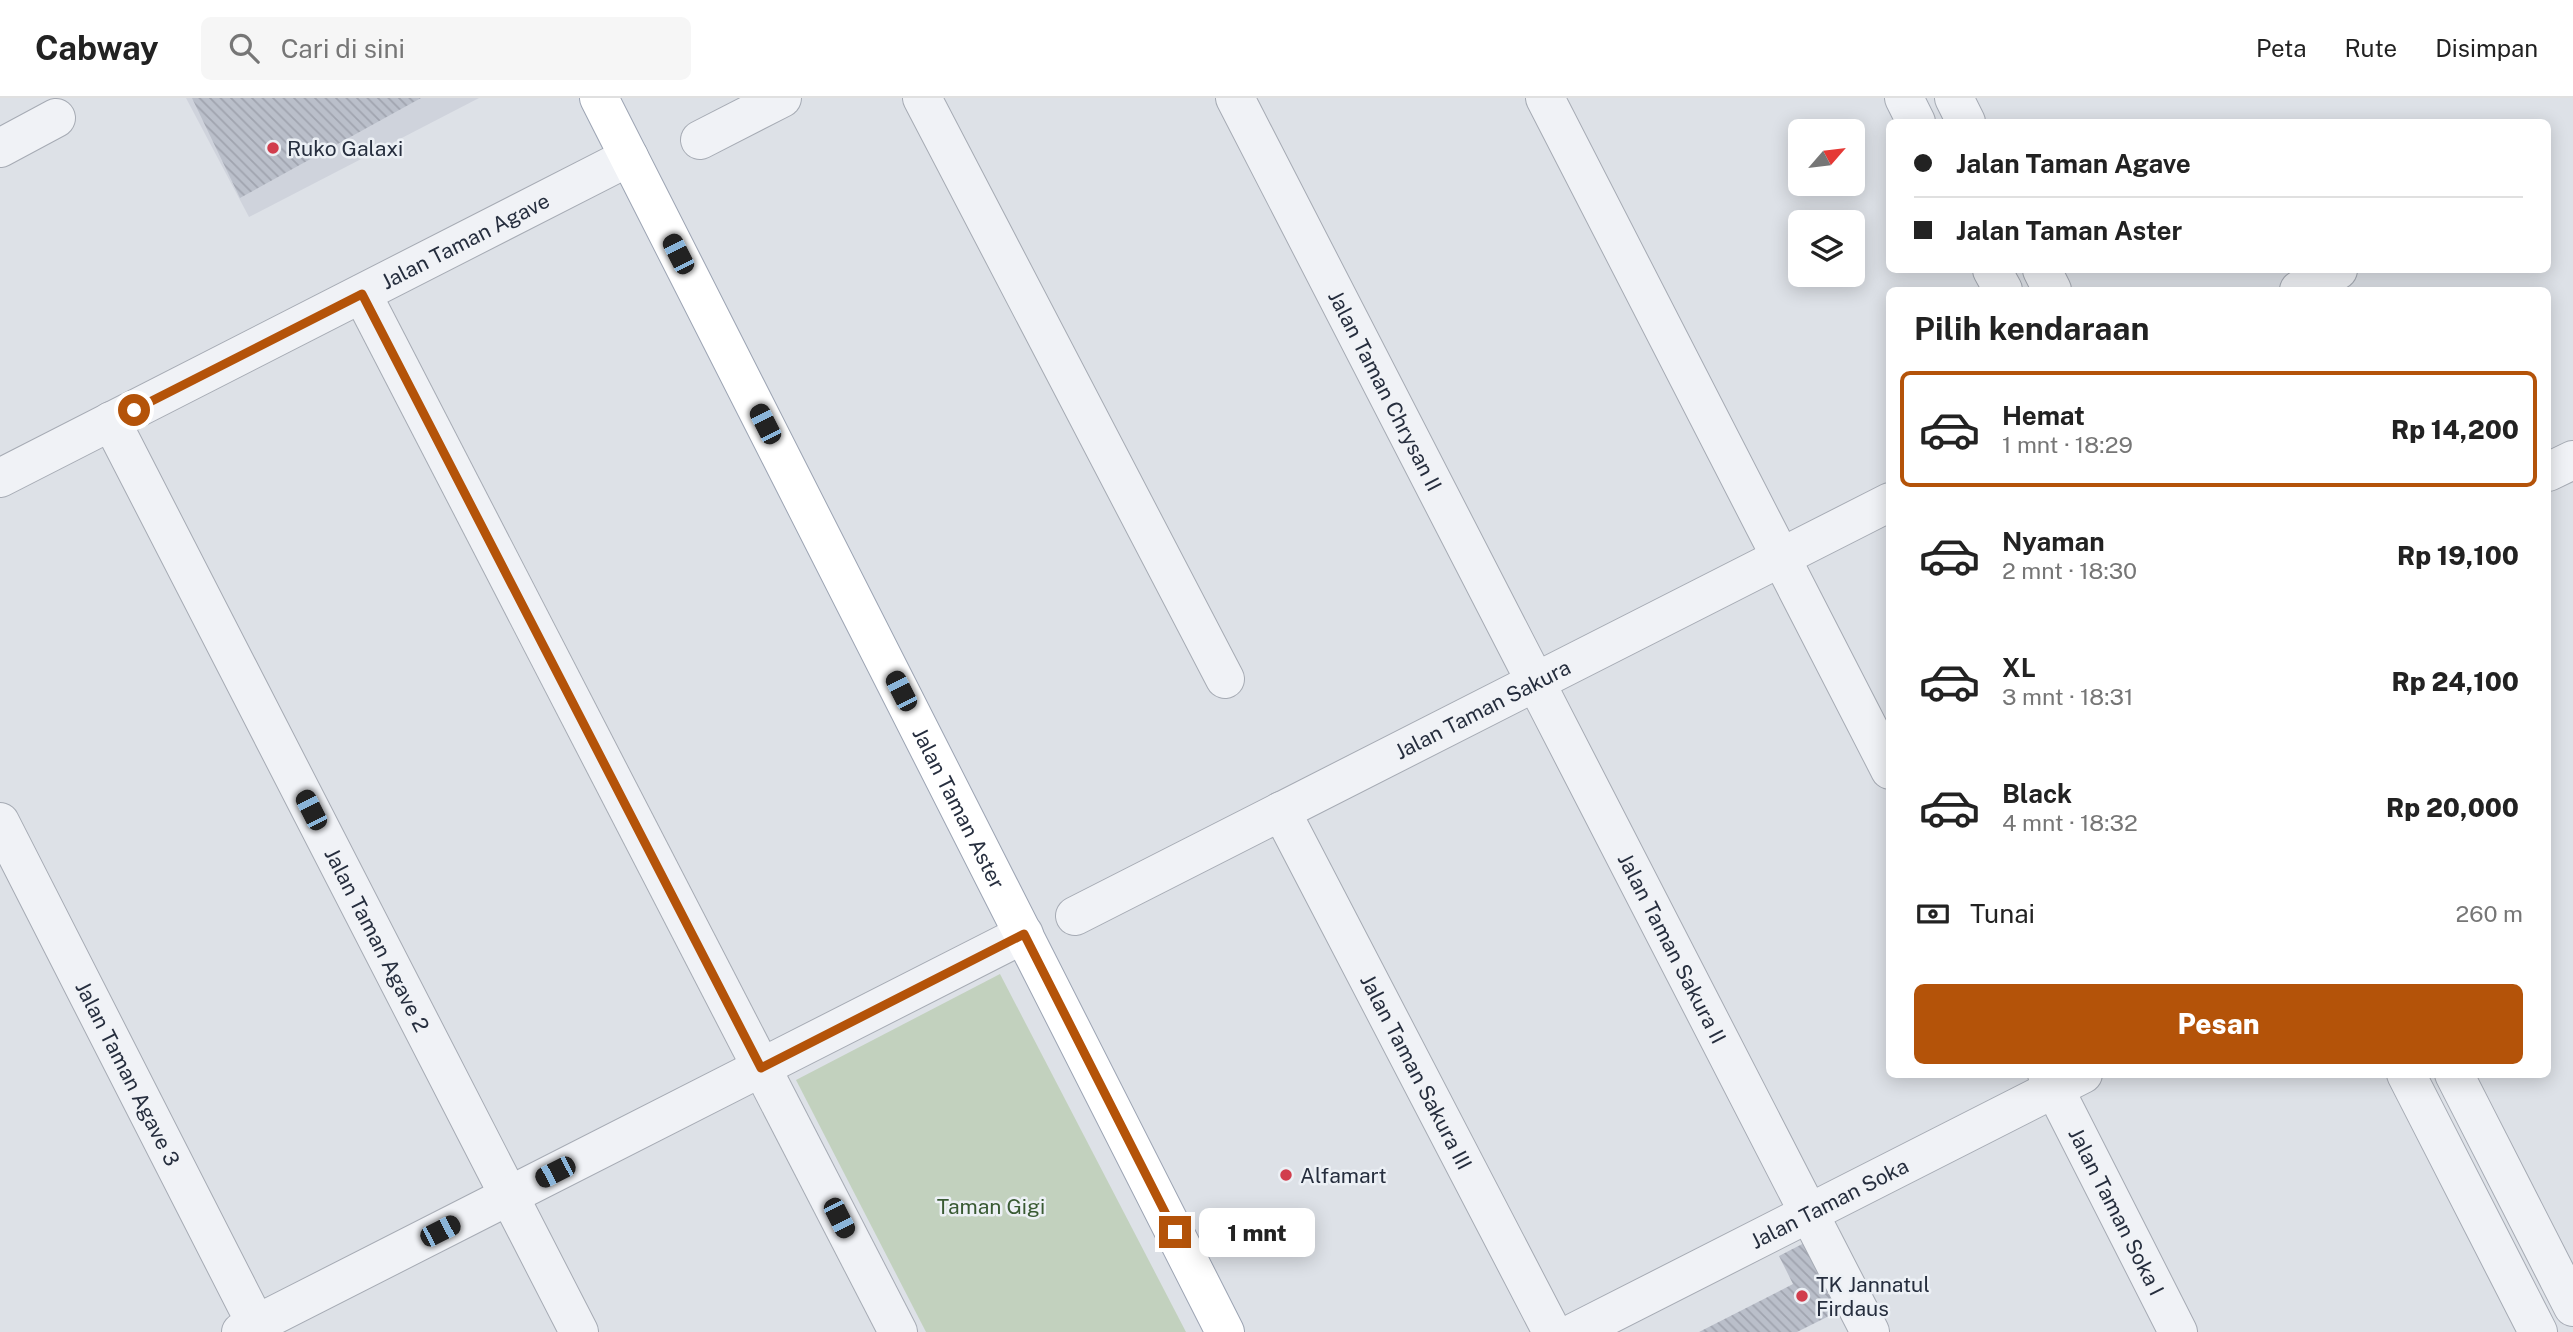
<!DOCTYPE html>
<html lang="id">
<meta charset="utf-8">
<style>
body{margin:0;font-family:"Public Sans",sans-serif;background:#f6f6f6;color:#222;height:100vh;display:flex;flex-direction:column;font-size:26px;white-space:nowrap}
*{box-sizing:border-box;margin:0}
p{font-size:23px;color:#767676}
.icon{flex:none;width:38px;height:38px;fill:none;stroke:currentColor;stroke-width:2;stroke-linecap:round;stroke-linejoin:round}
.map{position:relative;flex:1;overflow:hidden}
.drawer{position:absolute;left:1886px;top:189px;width:665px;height:791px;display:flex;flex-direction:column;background:#fff;border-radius:10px;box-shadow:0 4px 18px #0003}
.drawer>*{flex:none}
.guide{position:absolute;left:1886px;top:21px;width:665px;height:154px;border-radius:10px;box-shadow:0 4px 18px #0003;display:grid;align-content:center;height:154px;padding:0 28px;background:#fff}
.needle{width:46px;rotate:62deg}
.tools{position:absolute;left:1788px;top:21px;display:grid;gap:14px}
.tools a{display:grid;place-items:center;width:77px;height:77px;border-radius:10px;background:#fff;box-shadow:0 4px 18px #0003;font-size:35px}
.end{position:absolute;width:32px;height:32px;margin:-16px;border:9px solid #b45309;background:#fff;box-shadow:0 0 0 4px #fff}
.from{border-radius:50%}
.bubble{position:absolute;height:49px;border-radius:10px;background:#fff;box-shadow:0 4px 18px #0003;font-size:23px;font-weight:800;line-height:49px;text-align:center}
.car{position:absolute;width:21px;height:42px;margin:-21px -10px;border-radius:9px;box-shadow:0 0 5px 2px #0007;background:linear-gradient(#222 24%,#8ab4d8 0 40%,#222 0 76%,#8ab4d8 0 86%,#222 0)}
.guide b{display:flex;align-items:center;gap:24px;height:66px;font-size:26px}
.guide b+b{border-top:2px solid #e0e0e0}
.guide i{width:18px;height:18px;background:#222}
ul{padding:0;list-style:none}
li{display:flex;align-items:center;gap:21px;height:116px;margin:0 14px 10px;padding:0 14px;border:4px solid transparent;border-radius:10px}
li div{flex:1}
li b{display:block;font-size:26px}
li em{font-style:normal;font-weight:800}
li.current{border-color:#b45309}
li>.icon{width:63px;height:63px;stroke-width:1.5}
h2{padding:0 28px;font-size:32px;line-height:84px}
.pay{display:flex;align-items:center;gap:18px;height:77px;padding:0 28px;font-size:26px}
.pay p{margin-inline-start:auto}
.action{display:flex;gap:14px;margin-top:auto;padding:14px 28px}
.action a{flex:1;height:80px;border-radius:10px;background:#b45309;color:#fff;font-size:28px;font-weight:800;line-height:80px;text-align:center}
header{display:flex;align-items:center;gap:42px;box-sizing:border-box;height:98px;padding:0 35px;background:#fff;border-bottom:2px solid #e0e0e0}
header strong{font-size:33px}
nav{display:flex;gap:38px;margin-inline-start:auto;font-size:24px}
.search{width:490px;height:63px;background:#f6f6f6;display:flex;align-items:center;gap:18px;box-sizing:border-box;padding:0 24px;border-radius:10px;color:#767676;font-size:26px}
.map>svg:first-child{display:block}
.built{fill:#cfd3dc}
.green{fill:#c2d1be}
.building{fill:url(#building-back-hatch)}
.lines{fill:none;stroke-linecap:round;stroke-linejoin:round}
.minor-casing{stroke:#a6abb4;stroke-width:40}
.major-casing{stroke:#9ca4b3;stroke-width:40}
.minor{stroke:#f0f2f6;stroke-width:38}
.major{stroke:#fff;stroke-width:38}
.route{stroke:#b45309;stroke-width:9}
.poi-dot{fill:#d13d4d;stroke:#ecf0f5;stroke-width:2.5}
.labels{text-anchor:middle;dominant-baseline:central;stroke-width:5;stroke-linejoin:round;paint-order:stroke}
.poi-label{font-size:21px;fill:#262e3e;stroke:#ecf0f5;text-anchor:start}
.street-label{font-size:21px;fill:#262e3e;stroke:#ecf0f5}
.park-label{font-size:21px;fill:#395a33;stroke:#ecf0f5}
</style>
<header>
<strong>Cabway</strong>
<div class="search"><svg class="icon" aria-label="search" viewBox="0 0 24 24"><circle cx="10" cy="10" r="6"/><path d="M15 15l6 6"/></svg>Cari di sini</div>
<nav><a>Peta</a><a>Rute</a><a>Disimpan</a></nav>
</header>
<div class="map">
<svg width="2573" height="1234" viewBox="0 0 2573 1234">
<defs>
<pattern id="building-back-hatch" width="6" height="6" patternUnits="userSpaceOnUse" patternTransform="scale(1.75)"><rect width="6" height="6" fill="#babfca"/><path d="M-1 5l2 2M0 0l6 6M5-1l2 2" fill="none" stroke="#a0a4af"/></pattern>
</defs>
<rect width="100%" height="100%" fill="#dde1e7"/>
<path class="built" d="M186 0H479L249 119Z"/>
<path class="green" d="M1000 876 1186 1234H926L796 982Z"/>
<path class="building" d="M192 0H421L240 100Z
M1808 1143 1843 1211 1797 1234H1699L1793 1186 1779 1158Z"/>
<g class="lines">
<defs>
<g id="minor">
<path d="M922 0 1225 581"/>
<path id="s1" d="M1235 0 1870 1234"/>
<path d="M1545 0 1890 672"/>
<path d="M1904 0 1916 24"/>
<path d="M1954 0 1966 24"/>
<path d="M700 42 782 0"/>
<path d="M0 50 56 20"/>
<path d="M1992 172 2003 192"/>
<path d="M2042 172 2052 192"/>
<path d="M2299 192 2338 172"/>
<path d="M362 196 898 1234"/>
<path id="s2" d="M111 323 579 1234"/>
<path d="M2548 374 2573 362"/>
<path id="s3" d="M0 380 629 59"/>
<path id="s4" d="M1281 713 1552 1234"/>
<path id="s5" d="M0 724 260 1234"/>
<path id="s6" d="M1075 818 1890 404"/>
<path id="s7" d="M2047 976 2178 1234"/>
<path d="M2406 976 2538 1234"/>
<path d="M2454 976 2573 1209"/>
<path d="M241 1234 1024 836"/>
<path id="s8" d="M1575 1234 2083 976"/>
</g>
<g id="major">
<path id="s9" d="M599 0 1225 1234"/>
</g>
</defs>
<use href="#minor" class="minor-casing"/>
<use href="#major" class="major-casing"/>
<use href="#minor" class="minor"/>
<use href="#major" class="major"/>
</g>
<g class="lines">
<path class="route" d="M134 312 362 196 761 970 1024 836 1175 1134"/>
</g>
<g class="poi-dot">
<circle cx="273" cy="50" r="7"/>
<circle cx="1286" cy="1077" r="7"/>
<circle cx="1802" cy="1198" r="7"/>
</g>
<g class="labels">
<g class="poi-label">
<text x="287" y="50">Ruko Galaxi</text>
<text x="1300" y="1077">Alfamart</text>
<text x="1816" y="1186">TK Jannatul<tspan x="1816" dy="24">Firdaus</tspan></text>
</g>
<g class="street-label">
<text stroke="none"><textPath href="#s3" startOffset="522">Jalan Taman Agave</textPath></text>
<text stroke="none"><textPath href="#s1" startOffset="329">Jalan Taman Chrysan II</textPath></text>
<text stroke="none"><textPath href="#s6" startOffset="457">Jalan Taman Sakura</textPath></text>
<text stroke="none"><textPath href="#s9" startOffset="796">Jalan Taman Aster</textPath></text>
<text stroke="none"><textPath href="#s2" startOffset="583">Jalan Taman Agave 2</textPath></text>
<text stroke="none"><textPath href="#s1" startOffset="956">Jalan Taman Sakura II</textPath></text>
<text stroke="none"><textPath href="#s4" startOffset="294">Jalan Taman Sakura III</textPath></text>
<text stroke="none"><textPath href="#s5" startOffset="282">Jalan Taman Agave 3</textPath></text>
<text stroke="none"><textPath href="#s8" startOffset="285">Jalan Taman Soka</textPath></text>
<text stroke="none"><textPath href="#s7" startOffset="154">Jalan Taman Soka I</textPath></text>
</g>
<g class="park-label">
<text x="991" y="1108">Taman Gigi</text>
</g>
</g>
</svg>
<div class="tools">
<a><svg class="needle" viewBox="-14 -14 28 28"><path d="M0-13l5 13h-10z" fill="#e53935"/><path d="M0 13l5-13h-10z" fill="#767676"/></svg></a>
<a><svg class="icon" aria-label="layers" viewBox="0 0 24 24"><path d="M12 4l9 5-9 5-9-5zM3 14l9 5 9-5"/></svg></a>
</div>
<i class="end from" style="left:134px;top:312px"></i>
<i class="end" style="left:1175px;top:1134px"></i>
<div class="bubble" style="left:1199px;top:1110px;width:116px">1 mnt</div>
<i class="car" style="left:678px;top:156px;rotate:333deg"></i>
<i class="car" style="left:765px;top:326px;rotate:333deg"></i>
<i class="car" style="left:901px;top:593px;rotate:333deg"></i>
<i class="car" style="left:311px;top:712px;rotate:333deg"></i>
<i class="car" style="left:555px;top:1074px;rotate:243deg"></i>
<i class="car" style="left:839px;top:1120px;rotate:153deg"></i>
<i class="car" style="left:440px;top:1133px;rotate:63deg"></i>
<div class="guide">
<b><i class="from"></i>Jalan Taman Agave</b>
<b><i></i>Jalan Taman Aster</b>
</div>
<section class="drawer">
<h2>Pilih kendaraan</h2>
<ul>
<li class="current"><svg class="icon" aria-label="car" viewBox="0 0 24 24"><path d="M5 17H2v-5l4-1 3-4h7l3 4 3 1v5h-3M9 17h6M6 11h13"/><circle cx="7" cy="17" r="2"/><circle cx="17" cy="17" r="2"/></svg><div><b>Hemat</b><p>1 mnt · 18:29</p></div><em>Rp 14,200</em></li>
<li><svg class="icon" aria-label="car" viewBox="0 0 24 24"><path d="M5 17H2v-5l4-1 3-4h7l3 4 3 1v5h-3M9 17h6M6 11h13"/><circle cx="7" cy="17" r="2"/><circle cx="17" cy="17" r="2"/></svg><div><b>Nyaman</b><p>2 mnt · 18:30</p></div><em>Rp 19,100</em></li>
<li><svg class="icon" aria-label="car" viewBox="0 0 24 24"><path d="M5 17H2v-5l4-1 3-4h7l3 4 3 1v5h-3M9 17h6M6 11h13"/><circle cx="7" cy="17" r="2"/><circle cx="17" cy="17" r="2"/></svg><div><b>XL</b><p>3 mnt · 18:31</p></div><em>Rp 24,100</em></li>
<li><svg class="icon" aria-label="car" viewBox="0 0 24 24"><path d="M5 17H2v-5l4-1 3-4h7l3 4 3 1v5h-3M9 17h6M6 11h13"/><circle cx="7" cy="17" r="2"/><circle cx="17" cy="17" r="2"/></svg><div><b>Black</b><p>4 mnt · 18:32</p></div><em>Rp 20,000</em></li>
</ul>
<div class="pay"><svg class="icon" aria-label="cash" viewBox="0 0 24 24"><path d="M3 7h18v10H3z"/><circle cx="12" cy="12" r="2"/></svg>Tunai<p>260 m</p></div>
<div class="action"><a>Pesan</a></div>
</section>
</div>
